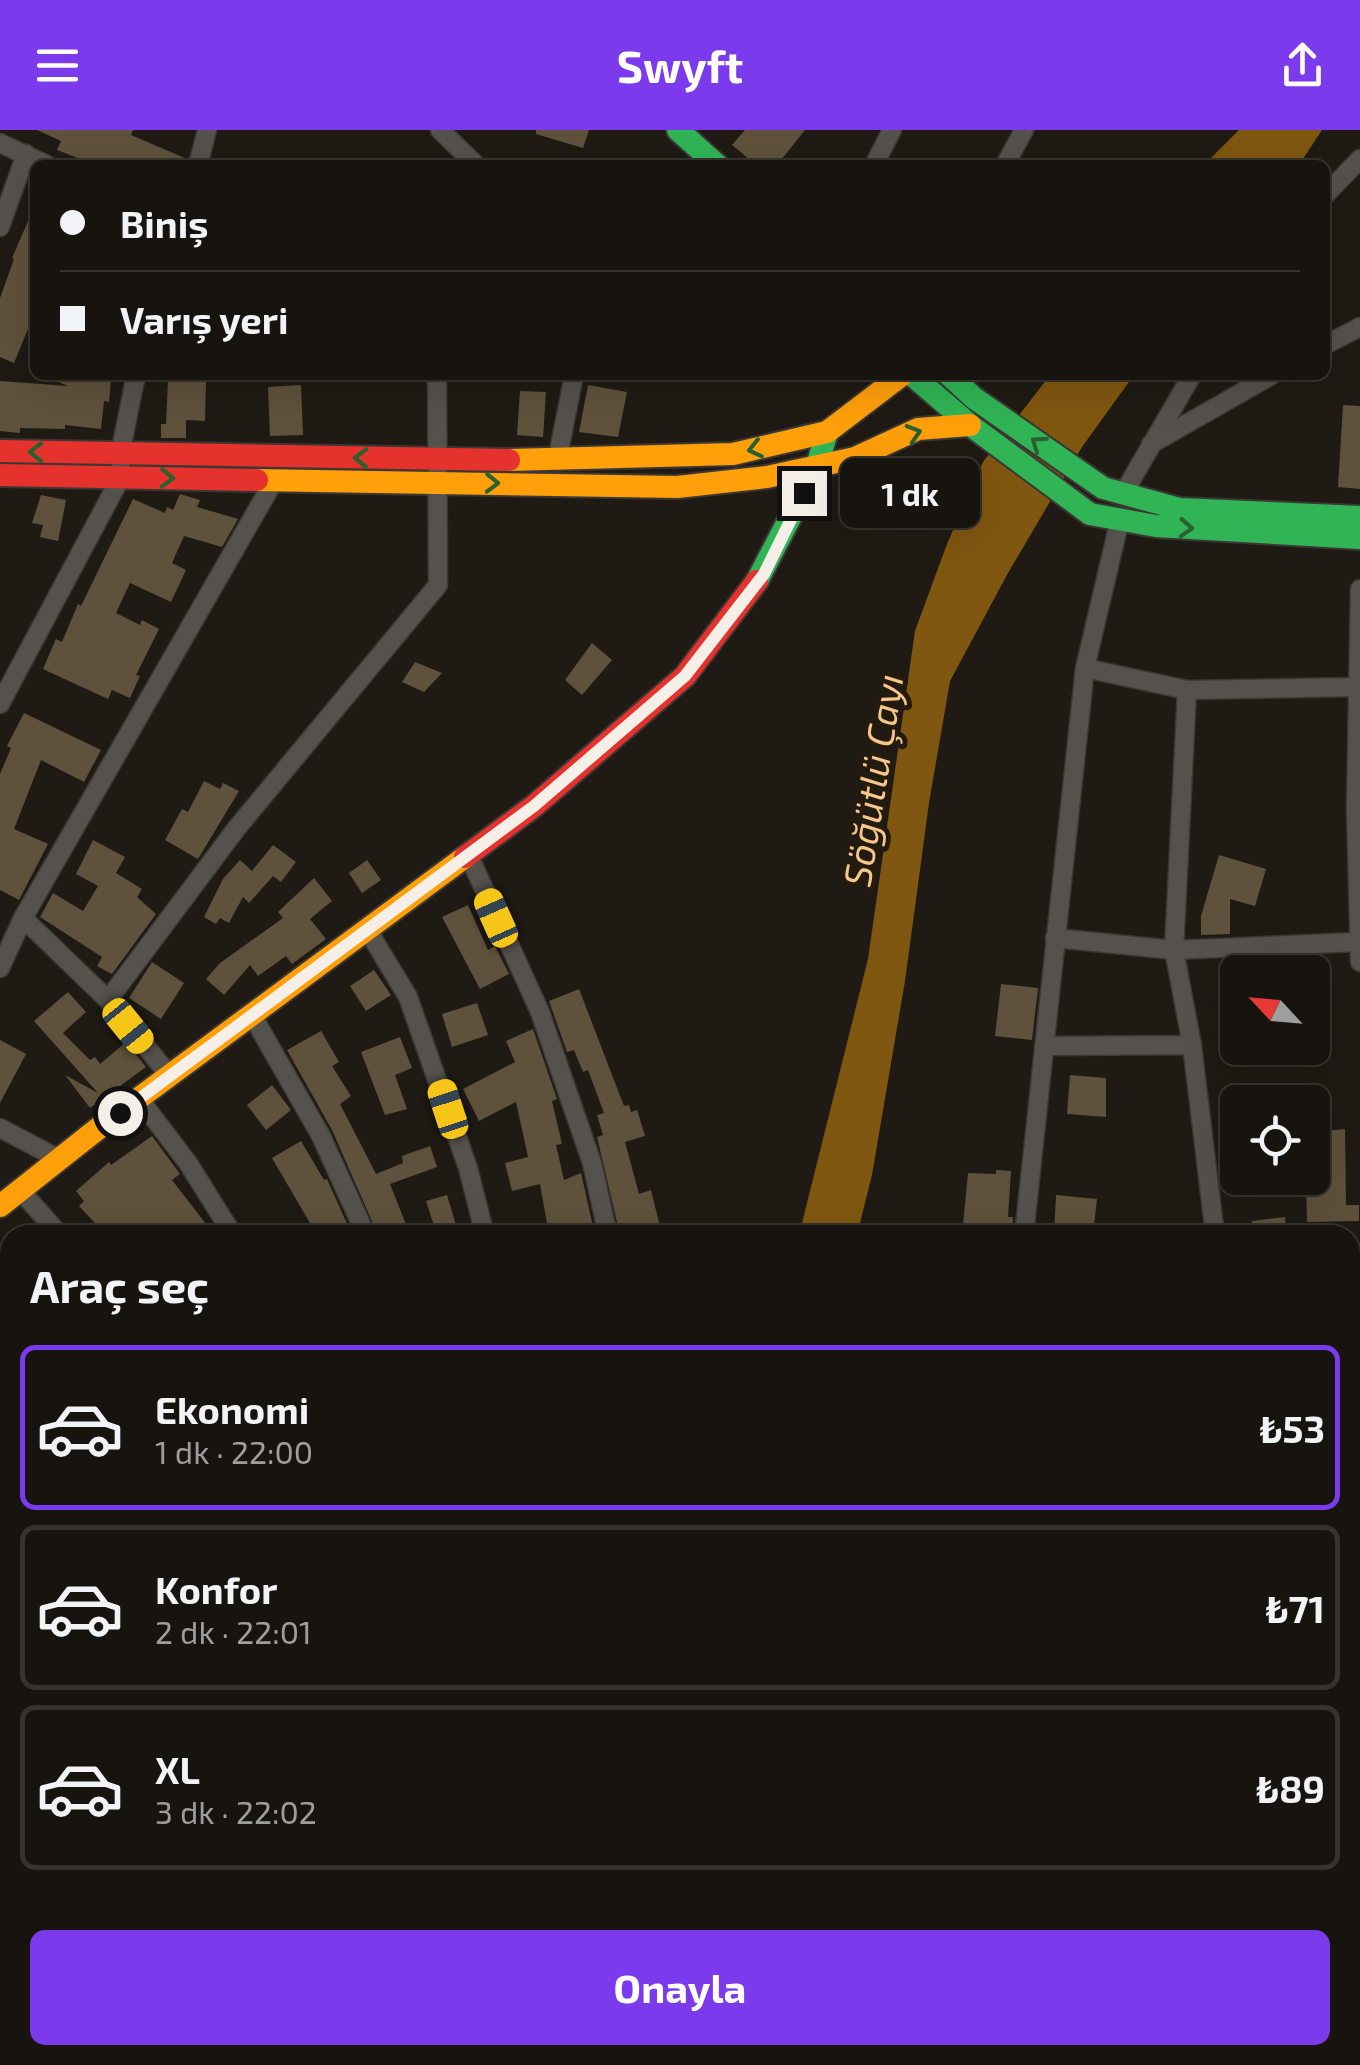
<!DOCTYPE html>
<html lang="tr">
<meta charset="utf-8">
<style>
body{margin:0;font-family:"Exo 2",sans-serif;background:#201d18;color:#f1f3f6;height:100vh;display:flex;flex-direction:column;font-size:38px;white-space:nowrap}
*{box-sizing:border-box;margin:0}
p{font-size:32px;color:#9e9e9e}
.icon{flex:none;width:55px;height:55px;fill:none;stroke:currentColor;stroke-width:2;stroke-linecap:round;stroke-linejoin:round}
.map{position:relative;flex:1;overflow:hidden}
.side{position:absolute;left:0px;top:1095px;width:1360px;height:840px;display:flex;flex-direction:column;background:#17140f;border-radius:30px 30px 0 0;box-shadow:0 10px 40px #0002,0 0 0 2px #36332f}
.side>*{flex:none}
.hud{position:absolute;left:30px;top:30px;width:1300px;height:220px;border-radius:15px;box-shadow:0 10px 40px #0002,0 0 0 2px #36332f;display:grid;align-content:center;height:220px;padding:0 30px;background:#17140f}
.needle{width:65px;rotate:296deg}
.fabs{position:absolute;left:1220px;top:825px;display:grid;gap:20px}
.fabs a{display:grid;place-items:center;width:110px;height:110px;border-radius:15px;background:#17140f;box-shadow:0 10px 40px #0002,0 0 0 2px #36332f;font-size:50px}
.end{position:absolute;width:45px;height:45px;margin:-22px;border:12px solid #f5efe8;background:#111;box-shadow:0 0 0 5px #111}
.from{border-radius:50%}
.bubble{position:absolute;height:70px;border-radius:15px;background:#17140f;box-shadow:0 10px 40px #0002,0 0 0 2px #36332f;font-size:32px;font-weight:700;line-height:70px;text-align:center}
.car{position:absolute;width:30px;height:60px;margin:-30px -15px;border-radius:12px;box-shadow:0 0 8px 2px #0007;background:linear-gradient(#f5c518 24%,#345 0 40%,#f5c518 0 76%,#345 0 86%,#f5c518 0)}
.hud b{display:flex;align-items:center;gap:35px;height:95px;font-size:38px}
.hud b+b{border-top:2px solid #36332f}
.hud i{width:25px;height:25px;background:#f1f3f6}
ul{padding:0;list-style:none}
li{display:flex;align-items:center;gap:30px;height:165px;margin:0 20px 15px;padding:0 10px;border:5px solid #36332f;border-radius:15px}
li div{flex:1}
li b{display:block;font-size:38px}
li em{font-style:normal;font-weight:700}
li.selected{border-color:#7c3aed}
li>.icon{width:90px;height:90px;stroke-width:1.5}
h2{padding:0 30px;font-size:45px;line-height:120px}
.action{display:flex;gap:20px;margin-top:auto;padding:20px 30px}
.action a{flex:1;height:115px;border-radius:15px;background:#7c3aed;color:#fff;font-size:40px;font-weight:700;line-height:115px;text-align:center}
header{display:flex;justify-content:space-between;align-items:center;height:130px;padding:0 30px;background:#7c3aed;color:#fff;font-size:45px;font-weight:700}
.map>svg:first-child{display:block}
.water{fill:#805710}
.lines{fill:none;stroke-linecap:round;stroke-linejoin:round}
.river{stroke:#805710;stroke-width:32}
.building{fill:#5f523c}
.street-casing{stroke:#3b3734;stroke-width:21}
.fast-casing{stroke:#3b3734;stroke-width:26}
.slow-casing{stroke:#3b3734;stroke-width:26}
.jam-casing{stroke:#3b3734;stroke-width:26}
.street{stroke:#55524d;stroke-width:18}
.fast{stroke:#30b455;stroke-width:22}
.slow{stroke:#ff9f0a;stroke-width:22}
.jam{stroke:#e5322d;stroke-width:22}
.oneway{stroke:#29602f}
.route{stroke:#f5efe8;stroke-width:12}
.labels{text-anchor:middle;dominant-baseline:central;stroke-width:10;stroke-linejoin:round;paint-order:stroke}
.water-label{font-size:38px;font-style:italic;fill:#f6c788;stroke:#231b10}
</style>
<header><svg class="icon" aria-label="menu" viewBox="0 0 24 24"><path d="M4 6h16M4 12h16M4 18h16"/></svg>Swyft<svg class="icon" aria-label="share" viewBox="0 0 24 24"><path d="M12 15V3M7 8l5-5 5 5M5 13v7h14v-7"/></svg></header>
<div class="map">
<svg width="1360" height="1935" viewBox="0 0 1360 1935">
<rect width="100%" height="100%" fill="#1f1a14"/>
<path class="water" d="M1239 0H1322L1299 35H1204Z
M1050 245H1134L1082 317 1008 443 950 551 929 673 905 851 872 1045 857 1105H799L868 829 915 501 947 414 983 332Z
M619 1925H825L806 1935H617Z"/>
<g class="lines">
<path class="river" d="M573 1935 629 1925"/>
</g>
<path class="building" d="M37 0H133L131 5 187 29 186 35H96L57 20 61 11Z
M536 0H589L583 18 536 4Z
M745 0H805L777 35H756L732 15Z
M35 75V182L14 233 0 227V168L14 129 12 128Z
M42 245 111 249 109 272 104 271 101 299 65 295V299L20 298V303L0 301V251L68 256Z
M168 249 206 250 205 291 186 290V308H161V294H166Z
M301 255 303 305 270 306 268 257Z
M588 255 627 262 618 307 579 302Z
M520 261 546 262 543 307 517 305Z
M1343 275 1360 276V359L1338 357Z
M180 364 200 370 197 377 238 389 222 417 184 406 172 433 186 440 171 472 130 453 116 483 140 495 142 490 159 499 136 545 140 546 130 568 112 560 108 569 43 539 56 509 62 512 78 474 81 476 133 369 165 383 167 377 173 380Z
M41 365 66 370 58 411 40 407 43 395 32 393Z
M592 513 612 530 582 565 565 550Z
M415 532 442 543 424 562 402 552Z
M24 583 101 620 84 652 41 630 14 699 48 714 19 770 0 760V644L11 618 7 616Z
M204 651 220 659 223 653 239 661 198 729 165 710 182 679 188 682Z
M93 710 125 727 116 743 142 759 137 767 156 784 112 844 97 836 102 827 40 787 53 763 83 781 98 756 76 744Z
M273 715 296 732 281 752 273 746 249 773 243 767 229 793 220 788 216 794 204 787 223 749 240 730 252 741Z
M1219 725 1266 739 1255 776 1230 769V804L1201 805V786Z
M367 730 381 750 362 763 349 743Z
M314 748 332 771 310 789 326 809 292 834 286 826 258 846 250 835 224 865 206 849 220 833 283 788 278 782Z
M468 775 488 820 495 816 509 844 480 859 442 787Z
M152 832 184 853 161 889 129 868Z
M374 840 391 865 366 881 350 856Z
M1001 854 1038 858 1032 910 995 906Z
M579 859 624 976 629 975 631 982 637 980 645 1006 625 1012 639 1064 651 1060 662 1105H620L597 1007 603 1005 597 985 604 983 588 940 583 942 574 920 567 922 549 871Z
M68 862 86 882 63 903 90 930 95 927 100 934 126 912 146 937 90 978 65 945 98 963 34 891Z
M477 873 488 905 452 917 442 884Z
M533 899 557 969 552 971 562 1014 556 1015 564 1050 581 1043 595 1105H574L571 1095 548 1099 540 1054 512 1061 505 1033 528 1027 516 972 479 991 463 959 515 932 506 911Z
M321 901 339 932 332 936 351 966 340 974 376 1044 403 1033 402 1026 430 1016 437 1037 390 1054 409 1102 401 1105H378L332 1000 287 920Z
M400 907 412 938 395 945 407 979 385 985 361 922Z
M0 910 26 924 0 973Z
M1070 945 1106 948V987L1067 984Z
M272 955 291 980 266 1000 247 975Z
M1345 999 1346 1075H1359V1091L1307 1092 1306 1048H1312V1002Z
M152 1006 180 1044 172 1050 206 1094 191 1105H106L79 1076 84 1071 76 1061 109 1032 111 1035Z
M301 1011 324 1050 327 1049 352 1105H317L272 1028Z
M996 1040 1011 1041 1008 1087H1013L1012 1105H962L968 1043 996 1044Z
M447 1065 459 1105H437L426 1071Z
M1056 1065 1097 1069 1093 1105H1054Z
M1285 1087 1287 1105H1254L1252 1091Z"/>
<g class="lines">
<defs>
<path id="street" d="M440 0 476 35
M0 13 47 35
M198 35 207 0
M874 35 892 0
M1005 35 1024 0
M1325 65 1360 29
M0 97 26 24
M1325 215 1360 197
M1151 314 1272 245
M557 331 574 245
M1123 364 1192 245
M1360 459 1356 678 1360 832
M1085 538 1187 560 1358 557
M1187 560 1174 820 1192 915 1215 1105
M0 574 121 347 120 324 136 245
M468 724 540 882 592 1033 608 1105
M23 788 108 870 169 945
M367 799 408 867 468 1038 485 1105
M1055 808 1174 820 1359 812
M0 838 23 788 275 349
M108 870 236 699 438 455 437 245
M252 885 321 1006 366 1105
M1044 916 1192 915
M140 970 188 1033 233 1105
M0 998 59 1029
M20 1060 60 1105
M1024 1105 1085 538 1120 389
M1350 1139 1360 1134
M0 1177 10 1186
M1350 1187 1360 1177
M0 1411 10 1421
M0 1484 10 1473"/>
<path id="fast" d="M678 0 717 35
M912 245 970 295 1090 384 1156 396 1360 408
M949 245 974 268 1103 358 1180 379 1360 387
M757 451 817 336 827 302
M1064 1935 1075 1925"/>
<path id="slow" d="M509 330 733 324 827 302 902 245
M257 350 677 357 767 347 855 328 918 299 970 295
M0 1076 100 997 465 727
M1350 1679 1360 1670
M1350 1727 1360 1718
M1121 1935 1132 1925"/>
<path id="jam" d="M0 321 509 330
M0 345 257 350
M465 727 534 676 685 546 757 451"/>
</defs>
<use href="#street" class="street-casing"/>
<use href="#fast" class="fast-casing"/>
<use href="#slow" class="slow-casing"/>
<use href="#jam" class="jam-casing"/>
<use href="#street" class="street"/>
<use href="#fast" class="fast"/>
<use href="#slow" class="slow"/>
<use href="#jam" class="jam"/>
</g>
<defs><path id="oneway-chevron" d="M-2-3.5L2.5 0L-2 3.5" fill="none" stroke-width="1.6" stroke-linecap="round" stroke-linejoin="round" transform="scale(2.5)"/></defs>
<g class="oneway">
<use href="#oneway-chevron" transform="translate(914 303) rotate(-17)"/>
<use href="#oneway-chevron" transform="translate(1038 313) rotate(-145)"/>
<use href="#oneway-chevron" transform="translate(755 319) rotate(167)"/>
<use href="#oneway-chevron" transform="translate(36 322) rotate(-179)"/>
<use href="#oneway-chevron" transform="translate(361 328) rotate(-179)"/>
<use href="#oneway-chevron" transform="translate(167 348) rotate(1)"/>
<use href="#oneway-chevron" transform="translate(492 353) rotate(1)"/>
<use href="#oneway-chevron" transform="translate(1186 398) rotate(3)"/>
</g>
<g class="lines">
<path class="route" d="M120 983 534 676 685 546 764 444 804 363"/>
</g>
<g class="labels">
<g class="water-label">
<text transform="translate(872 650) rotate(-81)">Söğütlü Çayı</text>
</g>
</g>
</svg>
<div class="fabs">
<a><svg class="needle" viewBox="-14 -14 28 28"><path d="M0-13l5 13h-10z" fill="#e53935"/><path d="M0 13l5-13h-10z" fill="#9e9e9e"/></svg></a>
<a><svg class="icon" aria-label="locate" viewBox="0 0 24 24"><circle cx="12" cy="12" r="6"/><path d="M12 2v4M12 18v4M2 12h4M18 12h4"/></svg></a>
</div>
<i class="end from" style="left:120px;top:983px"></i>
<i class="end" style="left:804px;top:363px"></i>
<div class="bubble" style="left:840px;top:328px;width:140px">1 dk</div>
<i class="car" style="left:496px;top:788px;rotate:336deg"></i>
<i class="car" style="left:128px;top:896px;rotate:141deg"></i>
<i class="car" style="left:448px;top:979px;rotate:342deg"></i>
<div class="hud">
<b><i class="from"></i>Biniş</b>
<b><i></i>Varış yeri</b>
</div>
<section class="side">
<h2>Araç seç</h2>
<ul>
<li class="selected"><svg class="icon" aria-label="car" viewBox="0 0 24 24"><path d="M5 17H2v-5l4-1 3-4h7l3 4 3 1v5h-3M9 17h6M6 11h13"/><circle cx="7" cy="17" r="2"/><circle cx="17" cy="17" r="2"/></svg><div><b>Ekonomi</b><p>1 dk · 22:00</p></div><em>₺53</em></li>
<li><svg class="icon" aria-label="car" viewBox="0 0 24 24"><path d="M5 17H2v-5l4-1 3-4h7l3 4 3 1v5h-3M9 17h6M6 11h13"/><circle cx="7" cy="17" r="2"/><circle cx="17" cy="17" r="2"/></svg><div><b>Konfor</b><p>2 dk · 22:01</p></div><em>₺71</em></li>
<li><svg class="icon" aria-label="car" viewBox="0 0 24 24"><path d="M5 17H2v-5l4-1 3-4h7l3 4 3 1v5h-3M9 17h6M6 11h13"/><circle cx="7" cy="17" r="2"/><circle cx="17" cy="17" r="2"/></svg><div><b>XL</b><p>3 dk · 22:02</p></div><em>₺89</em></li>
</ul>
<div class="action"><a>Onayla</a></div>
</section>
</div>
